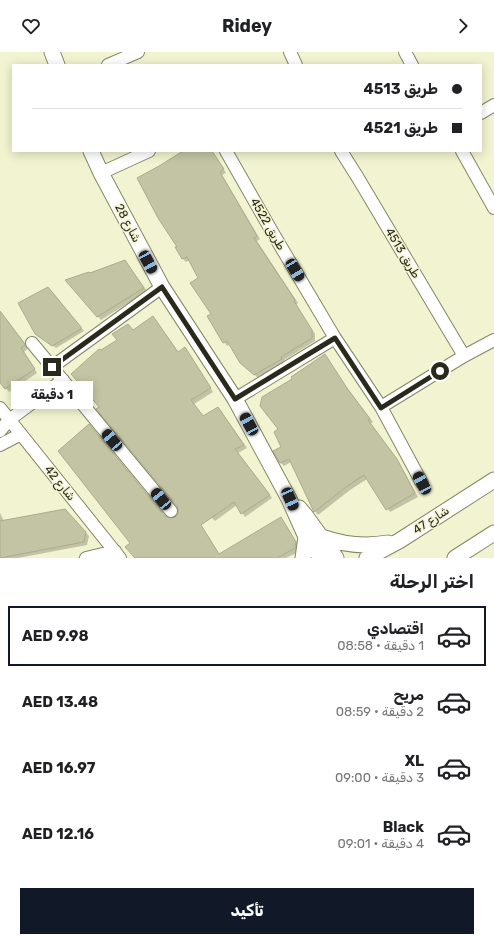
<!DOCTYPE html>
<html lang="ar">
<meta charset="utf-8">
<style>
body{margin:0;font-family:Rubik,Cairo,sans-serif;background:#f2f2f2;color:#202124;direction:rtl;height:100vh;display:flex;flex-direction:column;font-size:15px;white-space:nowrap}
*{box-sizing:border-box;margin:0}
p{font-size:13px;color:#757577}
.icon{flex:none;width:22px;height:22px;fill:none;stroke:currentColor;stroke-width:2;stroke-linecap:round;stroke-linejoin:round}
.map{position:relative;height:506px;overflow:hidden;direction:ltr}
.side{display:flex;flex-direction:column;background:#fff;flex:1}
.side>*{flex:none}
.banner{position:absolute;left:12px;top:12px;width:470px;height:88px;border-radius:0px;box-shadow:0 2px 10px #0003;direction:rtl;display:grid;align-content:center;height:88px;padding:0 20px;background:#fff}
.end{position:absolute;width:18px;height:18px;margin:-9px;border:5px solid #29291c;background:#fff;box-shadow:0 0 0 2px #fff}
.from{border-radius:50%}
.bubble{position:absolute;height:28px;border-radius:0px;background:#fff;box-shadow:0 2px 10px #0003;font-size:13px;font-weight:700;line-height:28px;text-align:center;direction:rtl}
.car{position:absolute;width:12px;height:24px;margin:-12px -6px;border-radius:5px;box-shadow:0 0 3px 1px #0007;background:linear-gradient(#222 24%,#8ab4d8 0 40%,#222 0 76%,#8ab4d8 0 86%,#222 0)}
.banner b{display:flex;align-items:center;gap:14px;height:38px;font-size:15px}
.banner b+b{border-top:1px solid #e0e0e0}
.banner i{width:10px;height:10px;background:#202124}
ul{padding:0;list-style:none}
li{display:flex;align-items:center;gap:12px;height:60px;margin:0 8px 6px;padding:0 12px;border:2px solid transparent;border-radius:0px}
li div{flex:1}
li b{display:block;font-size:15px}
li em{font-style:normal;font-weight:700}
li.active{border-color:#111827}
li>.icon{width:36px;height:36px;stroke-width:1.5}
h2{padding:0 20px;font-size:18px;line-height:48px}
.primary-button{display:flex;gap:8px;margin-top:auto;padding:8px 20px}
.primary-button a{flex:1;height:46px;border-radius:0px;background:#111827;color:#fff;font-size:16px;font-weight:700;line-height:46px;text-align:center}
header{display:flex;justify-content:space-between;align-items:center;height:52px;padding:0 20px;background:#fff;font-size:18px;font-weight:700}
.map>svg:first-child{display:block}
.shadow{fill:#0003}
.building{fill:#c3c4a3;stroke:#abac8b}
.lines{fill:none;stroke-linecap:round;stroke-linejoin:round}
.minor-casing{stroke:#868667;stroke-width:14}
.tertiary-casing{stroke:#868667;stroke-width:17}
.minor{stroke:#fff;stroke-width:12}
.tertiary{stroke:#fff;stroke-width:15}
.route{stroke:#29291c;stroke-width:5}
.labels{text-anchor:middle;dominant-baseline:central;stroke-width:3;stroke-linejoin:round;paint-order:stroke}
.street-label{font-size:12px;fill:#29291c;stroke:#f2f3d0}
</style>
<header><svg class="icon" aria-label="forward" viewBox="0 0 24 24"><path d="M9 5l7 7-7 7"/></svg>Ridey<svg class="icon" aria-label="heart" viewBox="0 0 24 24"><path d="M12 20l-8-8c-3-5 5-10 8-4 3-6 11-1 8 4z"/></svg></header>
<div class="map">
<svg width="494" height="506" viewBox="0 0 494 506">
<rect width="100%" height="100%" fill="#f2f3d0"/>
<path class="shadow" d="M185 99H212L226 121 222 123 260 187 257 189 298 251 296 253 315 282V289L284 308 285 311 258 326 241 310 230 292 227 294 224 290 200 226 190 208 186 210 183 207 178 195 160 115Z
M125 209 147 239 101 268 67 229Z
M51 239 84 279 56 296 40 285Z
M0 259 28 296 24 300 37 321 9 340 0 329Z
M134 279 178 301 188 300 213 340 194 352 204 365 218 356 221 359 247 396 238 401 272 446 245 465 237 453 215 469 211 465 200 472 222 506H136L166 465 172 467 179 462 178 454 100 355 101 299Z
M350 340 373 370 370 372 400 412 418 445 390 460 367 427 350 438 318 463 315 459 291 410 284 414 281 411 282 395Z
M65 458 89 484 87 493 18 506H0V461L4 469Z
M281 466 299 494 298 500 286 506H244Z"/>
<path class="building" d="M183 99H212L224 117 220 120 257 184 254 186 295 248 294 249 312 278V286L281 305 282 307 254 323 240 311 227 289 223 291 207 264 211 262 190 231 198 226 187 205 182 207 175 195H177L158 166 137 126 159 114Z
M125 208 144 236 97 265 65 228 89 220 90 221Z
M48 235 81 275V277L52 294 35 282 18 251Z
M0 259 25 292V293L21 296 35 317 5 337 0 331Z
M153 264 178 300 185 295 211 336 191 348 203 364 218 355 244 393 235 397 270 443 241 462 234 450 201 473 219 502 281 465 296 490 295 496 277 506H135L125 495 130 491 58 399 89 372 165 464 172 466 175 465 178 462V458L177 454 96 357 99 355 71 322 99 297 101 298 117 288 112 282 128 272 133 278Z
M325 302 347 336 370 367 368 368 397 407 415 441 386 458 364 423 346 435 314 460 289 407 280 411 273 399 281 395 274 380 278 377 260 354 262 345 292 327 291 325Z
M65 457 86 480 84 490 0 506V469Z"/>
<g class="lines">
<defs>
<path id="minor" d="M290 0 296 13
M405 0 412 13
M108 13 138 0
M481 61 494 53
M226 99 271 178 335 286 381 355 422 431
M341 99 358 126 464 304
M462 99 494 156
M101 121 149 99
M32 291 171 459
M52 315 162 235
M235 347 335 286
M381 355 464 304 494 288
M0 356 120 506
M0 379 9 368 63 328
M0 393 21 382
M86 506 115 499"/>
<path id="tertiary" d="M52 0 57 13
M91 99 101 121 162 235 235 347 289 447 306 485 321 506
M299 456 305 463 336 506
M322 485C344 493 365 495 388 491
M303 506 306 485
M367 506 399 489 494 428
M455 506 494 481"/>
</defs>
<use href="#minor" class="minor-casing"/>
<use href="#tertiary" class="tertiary-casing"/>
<use href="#minor" class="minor"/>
<use href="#tertiary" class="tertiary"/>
</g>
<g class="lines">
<path class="route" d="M52 315 162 235 235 347 335 286 381 356 440 319"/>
</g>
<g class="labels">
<g class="street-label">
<text transform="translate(128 171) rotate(62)">شارع 28</text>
<text transform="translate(268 172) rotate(60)">طريق 4522</text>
<text transform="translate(403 201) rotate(59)">طريق 4513</text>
<text transform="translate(60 431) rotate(51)">شارع 42</text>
<text transform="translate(431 468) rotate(-33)">شارع 47</text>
</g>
</g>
</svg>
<i class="end from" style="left:440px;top:319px"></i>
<i class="end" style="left:52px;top:315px"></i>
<div class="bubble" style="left:11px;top:329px;width:82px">1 دقيقة</div>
<i class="car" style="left:148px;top:210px;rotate:152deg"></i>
<i class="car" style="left:295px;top:218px;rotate:149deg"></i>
<i class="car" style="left:249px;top:372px;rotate:331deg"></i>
<i class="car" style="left:112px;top:388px;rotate:320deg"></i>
<i class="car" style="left:422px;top:431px;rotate:332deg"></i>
<i class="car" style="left:161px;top:447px;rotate:321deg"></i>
<i class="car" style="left:290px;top:447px;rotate:156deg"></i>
<div class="banner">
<b><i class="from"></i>طريق 4513</b>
<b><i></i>طريق 4521</b>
</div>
</div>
<section class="side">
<h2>اختر الرحلة</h2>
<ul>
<li class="active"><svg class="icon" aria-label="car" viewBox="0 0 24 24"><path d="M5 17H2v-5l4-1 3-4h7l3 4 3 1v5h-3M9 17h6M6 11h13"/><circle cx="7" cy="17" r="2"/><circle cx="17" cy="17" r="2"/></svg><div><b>اقتصادي</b><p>1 دقيقة · 08:58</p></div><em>AED 9.98</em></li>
<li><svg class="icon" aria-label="car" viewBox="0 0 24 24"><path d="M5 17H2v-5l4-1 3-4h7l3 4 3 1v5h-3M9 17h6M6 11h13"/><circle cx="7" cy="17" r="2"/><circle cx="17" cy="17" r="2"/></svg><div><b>مريح</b><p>2 دقيقة · 08:59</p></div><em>AED 13.48</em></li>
<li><svg class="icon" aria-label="car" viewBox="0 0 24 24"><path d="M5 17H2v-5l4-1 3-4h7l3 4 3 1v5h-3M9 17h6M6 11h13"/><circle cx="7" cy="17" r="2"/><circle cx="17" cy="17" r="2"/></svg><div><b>XL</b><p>3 دقيقة · 09:00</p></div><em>AED 16.97</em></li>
<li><svg class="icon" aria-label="car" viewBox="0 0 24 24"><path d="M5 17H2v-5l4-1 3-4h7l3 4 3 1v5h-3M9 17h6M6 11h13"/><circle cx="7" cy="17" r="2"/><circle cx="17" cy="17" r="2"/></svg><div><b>Black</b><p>4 دقيقة · 09:01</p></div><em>AED 12.16</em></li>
</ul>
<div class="primary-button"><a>تأكيد</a></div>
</section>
